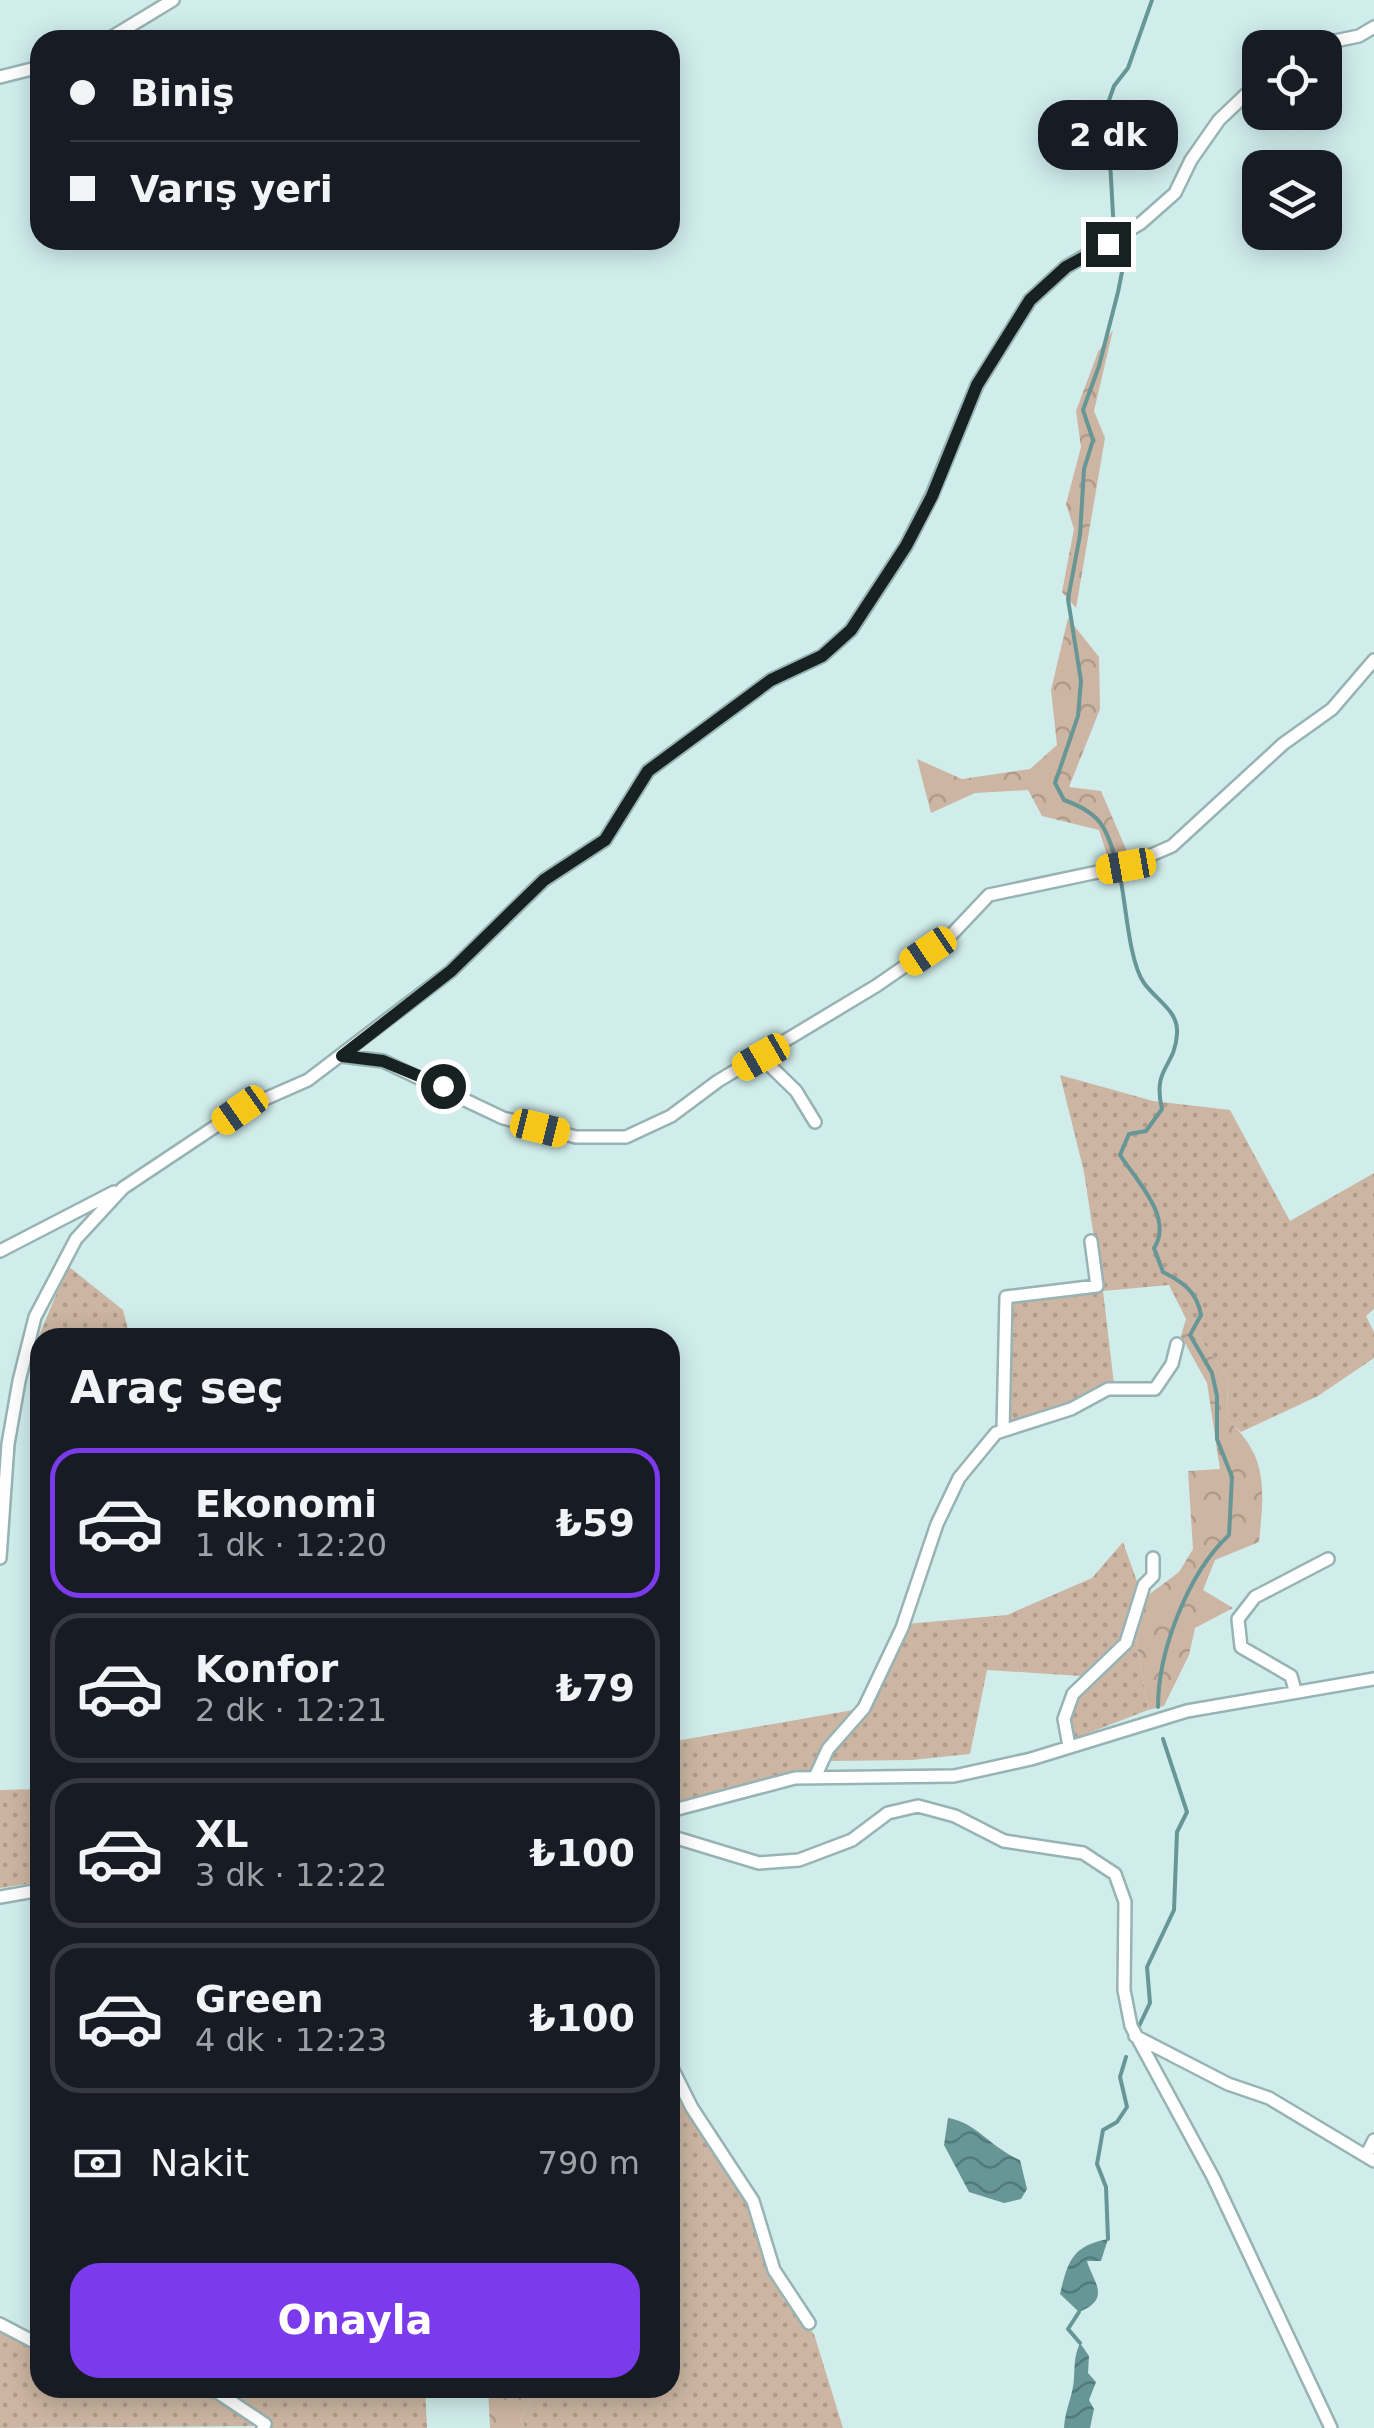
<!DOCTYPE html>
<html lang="tr">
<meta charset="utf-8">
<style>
body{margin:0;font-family:"DejaVu Sans",sans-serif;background:#20242c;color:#f1f3f6;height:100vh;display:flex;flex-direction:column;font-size:38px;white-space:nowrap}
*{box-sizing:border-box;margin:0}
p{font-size:32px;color:#9ea1a6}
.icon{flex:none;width:55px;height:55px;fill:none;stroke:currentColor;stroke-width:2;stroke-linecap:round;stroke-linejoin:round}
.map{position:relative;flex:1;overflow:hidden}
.sheet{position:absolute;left:30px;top:1328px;width:650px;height:1070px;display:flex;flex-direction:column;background:#171b24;border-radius:30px;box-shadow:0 5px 25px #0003}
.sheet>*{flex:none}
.hud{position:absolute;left:30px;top:30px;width:650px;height:220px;border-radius:30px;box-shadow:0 5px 25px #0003;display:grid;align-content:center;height:220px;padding:0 40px;background:#171b24}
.buttons{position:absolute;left:1242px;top:30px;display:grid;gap:20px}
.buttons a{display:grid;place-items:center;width:100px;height:100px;border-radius:20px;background:#171b24;box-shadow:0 5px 25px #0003;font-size:50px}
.end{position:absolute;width:45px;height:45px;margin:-22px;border:12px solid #172121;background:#fff;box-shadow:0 0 0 5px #fff}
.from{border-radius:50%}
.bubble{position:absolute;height:70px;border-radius:30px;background:#171b24;box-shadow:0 5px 25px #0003;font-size:32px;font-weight:700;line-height:70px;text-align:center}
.car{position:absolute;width:30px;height:60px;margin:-30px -15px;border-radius:12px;box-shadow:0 0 8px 2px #0007;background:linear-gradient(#f5c518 24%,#345 0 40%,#f5c518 0 76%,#345 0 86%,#f5c518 0)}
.hud b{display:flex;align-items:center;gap:35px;height:95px;font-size:38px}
.hud b+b{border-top:2px solid #363941}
.hud i{width:25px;height:25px;background:#f1f3f6}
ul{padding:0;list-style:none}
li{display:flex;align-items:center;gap:30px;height:150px;margin:0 20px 15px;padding:0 20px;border:5px solid #363941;border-radius:30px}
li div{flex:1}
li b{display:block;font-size:38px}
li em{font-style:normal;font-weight:700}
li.selected{border-color:#7c3aed}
li>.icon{width:90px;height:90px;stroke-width:1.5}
h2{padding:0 40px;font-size:45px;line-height:120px}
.pay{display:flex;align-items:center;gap:25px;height:110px;padding:0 40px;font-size:38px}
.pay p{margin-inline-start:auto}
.primary-button{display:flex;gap:20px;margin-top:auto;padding:20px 40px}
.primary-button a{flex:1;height:115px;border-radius:30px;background:#7c3aed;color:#fff;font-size:40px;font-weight:700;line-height:115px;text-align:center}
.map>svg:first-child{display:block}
.grass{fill:url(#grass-dots)}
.forest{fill:url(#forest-crowns)}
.water{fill:url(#water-waves)}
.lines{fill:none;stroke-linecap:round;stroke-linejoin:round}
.stream{stroke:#669696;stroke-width:4}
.minor-casing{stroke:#97b3b3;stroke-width:16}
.minor{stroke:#fff;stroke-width:11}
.route{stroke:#172121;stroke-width:12}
</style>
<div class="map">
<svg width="1374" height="2428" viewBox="0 0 1374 2428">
<defs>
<pattern id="grass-dots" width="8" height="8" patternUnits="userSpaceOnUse" patternTransform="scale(2.5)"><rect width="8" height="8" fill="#ccb5a2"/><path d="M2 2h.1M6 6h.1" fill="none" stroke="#ae9b8b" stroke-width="1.8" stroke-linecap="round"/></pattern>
<pattern id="forest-crowns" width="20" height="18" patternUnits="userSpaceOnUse" patternTransform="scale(2.5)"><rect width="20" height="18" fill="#ccb5a2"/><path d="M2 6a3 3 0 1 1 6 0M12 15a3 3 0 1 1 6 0" fill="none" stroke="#ae9b8b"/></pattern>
<pattern id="water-waves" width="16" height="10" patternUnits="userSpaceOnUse" patternTransform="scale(2.5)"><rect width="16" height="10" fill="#669696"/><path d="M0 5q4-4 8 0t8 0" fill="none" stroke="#537a7a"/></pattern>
</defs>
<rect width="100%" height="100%" fill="#d0edec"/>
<path class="grass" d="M1060 1075 1153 1101 1230 1110 1290 1221 1374 1173V1309L1366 1316 1374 1332V1358L1318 1396 1241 1432 1227 1419 1228 1378 1186 1319 1169 1285 1103 1291 1114 1384 1071 1406 1007 1426 1009 1300 1102 1290 1084 1172Z
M68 1266 123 1310 130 1337 39 1336Z
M1123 1542 1140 1590 1125 1639 1081 1676 987 1670 970 1754 912 1760 829 1761 833 1749 869 1709 906 1624 1007 1615 1092 1578Z
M1135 1632 1148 1710 1073 1739C1062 1694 1106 1663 1135 1632Z
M853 1710 812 1771 670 1805V1742Z
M40 1789V1882L0 1888V1790Z
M670 2074 749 2201 783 2299 814 2334 843 2428H526L520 2420 538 2388H670Z
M0 2328 40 2350V2388H203L259 2426 0 2428Z
M217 2388H425L427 2428H269L271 2423Z"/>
<path class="forest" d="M1113 330 1094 411 1105 438 1076 608 1062 592 1074 529 1066 504 1081 447 1076 411 1098 352Z
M1068 618 1099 657 1100 709 1069 787 1101 791 1129 856 1109 861 1099 830 1042 816 1028 790 975 793 931 813 917 759 962 779 1030 769 1057 745 1051 690Z
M1186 1319 1228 1378 1227 1419C1269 1457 1264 1490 1259 1542L1215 1560 1203 1590 1233 1608 1195 1628 1189 1655 1164 1706 1148 1710 1135 1632 1143 1599 1179 1572 1193 1549 1188 1471 1220 1469 1207 1383 1181 1336Z
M488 2388H538L520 2420 526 2428H490Z"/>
<path class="water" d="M948 2118C976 2122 991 2148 1020 2160L1027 2189 1021 2199 1004 2203 969 2192 944 2145Z
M1108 2239 1101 2261H1087C1092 2280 1113 2299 1079 2312L1060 2294C1068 2261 1072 2246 1108 2239Z
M1080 2343 1089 2356 1088 2373 1096 2382 1089 2400 1094 2409 1090 2428H1064C1065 2409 1074 2393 1074 2377 1075 2363 1074 2357 1080 2343Z"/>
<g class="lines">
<path class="stream" d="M1114 233 1107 106 1114 86 1128 68 1152 0
M1116 861C1106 826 1100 813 1064 800L1055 783 1078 716 1081 681 1068 599 1080 535 1084 469 1093 440 1083 410 1099 366 1118 292 1124 262 1118 247
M1120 876C1126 904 1129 962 1144 983 1156 1000 1179 1011 1177 1034 1175 1068 1152 1067 1162 1109L1146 1131 1129 1134 1120 1155C1136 1180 1174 1218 1154 1248L1163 1272C1183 1282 1197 1292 1201 1315L1190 1335 1212 1373 1217 1396V1439L1232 1477 1229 1535C1188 1573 1158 1651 1158 1707
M1139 2026 1150 2003 1147 1967 1174 1910 1177 1832 1187 1812 1163 1739
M1108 2239 1106 2187 1097 2164 1103 2130 1117 2122 1127 2107 1120 2077 1126 2057
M1079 2312 1068 2329 1080 2343"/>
<defs>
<path id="minor" d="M107 40 173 0
M1301 48 1359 36 1374 27
M0 77 40 67
M342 1056 383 1061 503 1118 576 1137H626L671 1116 718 1081 876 986 953 933 989 895 1126 866 1172 846 1283 744 1332 709 1374 660
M761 1057 796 1091 815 1122
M0 1251 114 1192
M1003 1430 1006 1297 1097 1286 1091 1241
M0 1558 8 1444 19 1381 35 1317 76 1239 123 1188 240 1110 308 1080 451 971 544 880 605 840 648 771 771 680 822 656 851 630 906 546 932 495 977 385 1030 300 1066 267 1141 223 1175 193 1191 160 1219 120 1260 81
M1295 1690 1291 1676 1241 1647 1238 1619 1255 1597 1328 1559
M1069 1746 1064 1719 1073 1694 1126 1643 1144 1585 1153 1576V1558
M815 1777 828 1749 864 1708 902 1628 937 1524 959 1478 996 1433 1071 1409 1108 1389H1155L1172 1364 1177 1344
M670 1811 795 1778 954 1776 1031 1759 1187 1711 1374 1679
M670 1836 759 1863 799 1860 852 1840 888 1813 918 1806 955 1816 1004 1841 1083 1853 1115 1874 1125 1902 1124 1990 1131 2026 1213 2177 1331 2428
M0 1897 40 1890
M1135 2036 1228 2084 1269 2098 1374 2161
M670 2064 692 2108 753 2201 774 2270 809 2323
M1366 2156 1374 2140
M0 2324 40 2345
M211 2388 265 2424 263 2428"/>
</defs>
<use href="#minor" class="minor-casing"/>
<use href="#minor" class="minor"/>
</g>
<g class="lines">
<path class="route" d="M443 1086 383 1061 342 1056 451 971 544 880 605 840 648 771 771 680 822 656 851 630 906 546 932 496 977 385 1030 300 1066 267 1108 244"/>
</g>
</svg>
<div class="buttons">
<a><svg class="icon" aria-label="locate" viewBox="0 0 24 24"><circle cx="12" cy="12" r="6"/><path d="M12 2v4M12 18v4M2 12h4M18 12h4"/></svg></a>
<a><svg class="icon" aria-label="layers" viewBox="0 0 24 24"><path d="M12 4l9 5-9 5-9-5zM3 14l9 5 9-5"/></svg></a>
</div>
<i class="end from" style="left:443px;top:1086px"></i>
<i class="end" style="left:1108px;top:244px"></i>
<div class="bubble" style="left:1038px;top:100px;width:140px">2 dk</div>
<i class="car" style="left:1126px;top:866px;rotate:260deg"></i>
<i class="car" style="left:928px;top:951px;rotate:236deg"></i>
<i class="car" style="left:761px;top:1057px;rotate:240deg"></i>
<i class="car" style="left:240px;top:1110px;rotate:235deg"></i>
<i class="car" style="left:540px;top:1128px;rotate:104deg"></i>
<div class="hud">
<b><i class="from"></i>Biniş</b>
<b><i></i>Varış yeri</b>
</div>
<section class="sheet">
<h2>Araç seç</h2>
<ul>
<li class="selected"><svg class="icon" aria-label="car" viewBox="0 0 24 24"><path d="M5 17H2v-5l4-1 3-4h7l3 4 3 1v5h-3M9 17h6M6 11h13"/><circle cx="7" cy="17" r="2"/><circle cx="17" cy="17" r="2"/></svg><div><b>Ekonomi</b><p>1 dk · 12:20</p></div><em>₺59</em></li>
<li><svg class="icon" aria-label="car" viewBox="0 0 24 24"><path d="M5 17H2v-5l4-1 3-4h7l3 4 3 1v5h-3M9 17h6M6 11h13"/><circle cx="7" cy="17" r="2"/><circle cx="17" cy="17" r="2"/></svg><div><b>Konfor</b><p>2 dk · 12:21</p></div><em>₺79</em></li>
<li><svg class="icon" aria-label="car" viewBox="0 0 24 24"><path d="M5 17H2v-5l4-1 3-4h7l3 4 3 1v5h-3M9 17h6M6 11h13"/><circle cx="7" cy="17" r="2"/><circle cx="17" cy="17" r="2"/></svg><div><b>XL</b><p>3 dk · 12:22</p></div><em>₺100</em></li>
<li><svg class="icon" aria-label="car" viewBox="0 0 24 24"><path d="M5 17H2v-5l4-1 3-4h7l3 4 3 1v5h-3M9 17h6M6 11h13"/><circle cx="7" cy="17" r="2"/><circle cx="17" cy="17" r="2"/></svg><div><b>Green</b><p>4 dk · 12:23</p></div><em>₺100</em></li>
</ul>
<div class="pay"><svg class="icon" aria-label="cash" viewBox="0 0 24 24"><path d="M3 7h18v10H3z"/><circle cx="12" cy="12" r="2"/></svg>Nakit<p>790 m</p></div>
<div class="primary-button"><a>Onayla</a></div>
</section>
</div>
